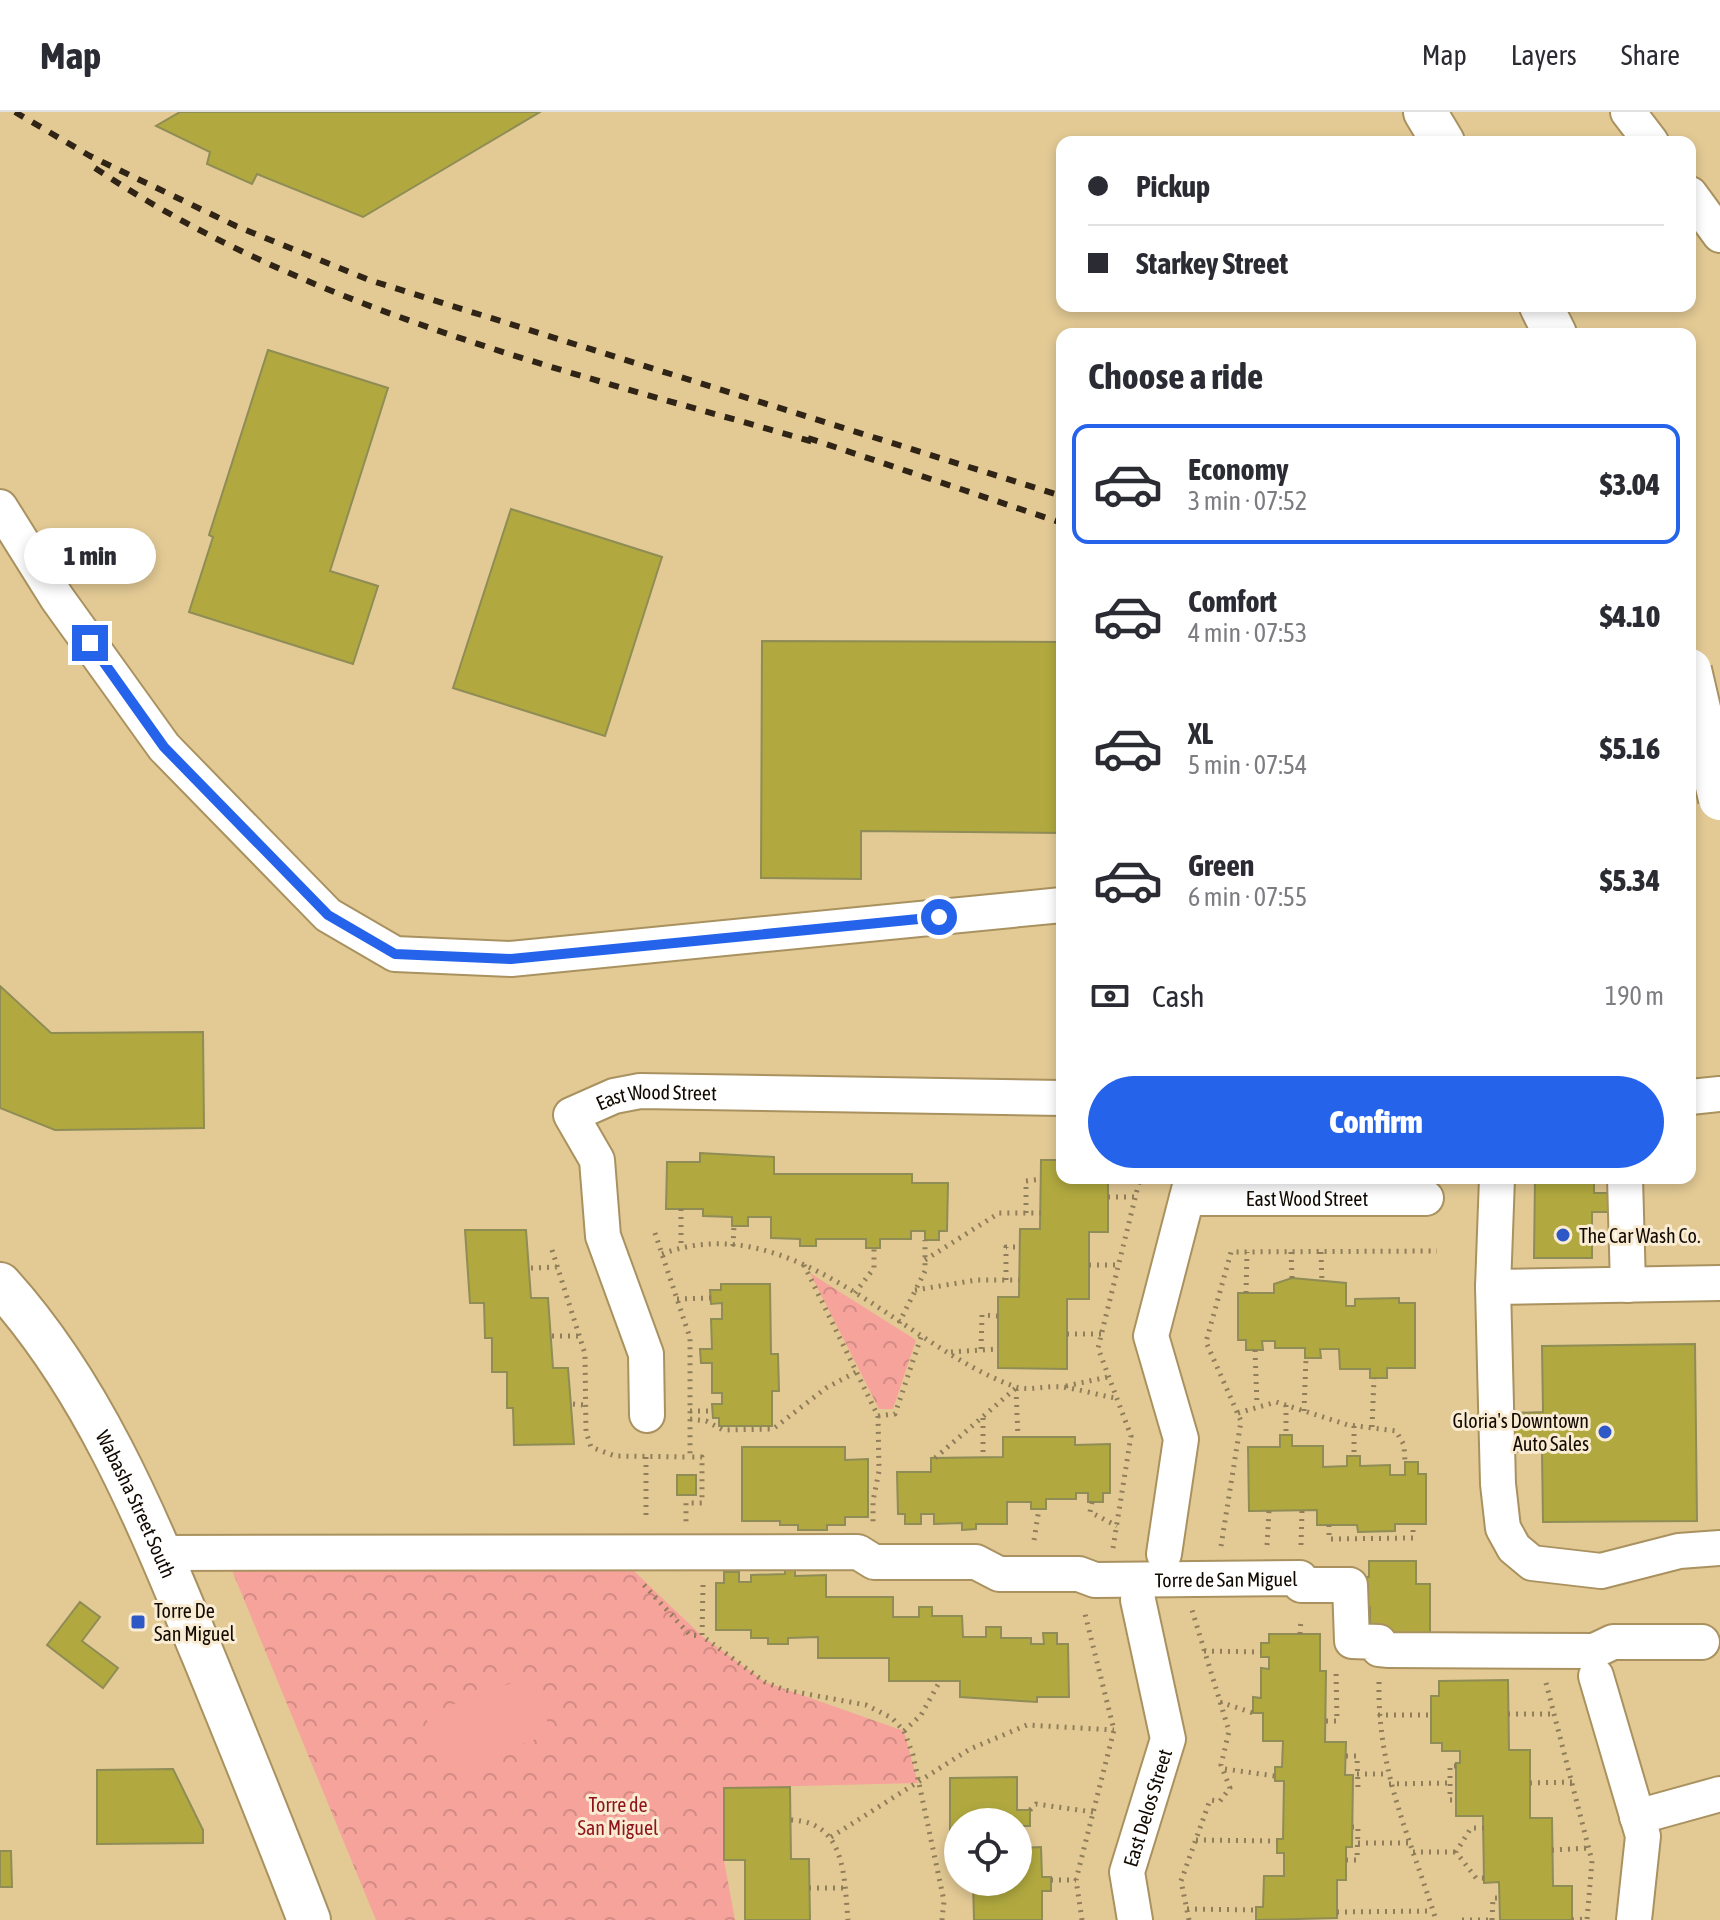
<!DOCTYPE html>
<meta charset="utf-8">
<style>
body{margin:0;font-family:"Asap Condensed",sans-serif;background:#f7f7f7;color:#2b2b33;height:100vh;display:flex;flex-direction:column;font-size:30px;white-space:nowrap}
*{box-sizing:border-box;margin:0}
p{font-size:26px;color:#7c7c81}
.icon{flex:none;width:44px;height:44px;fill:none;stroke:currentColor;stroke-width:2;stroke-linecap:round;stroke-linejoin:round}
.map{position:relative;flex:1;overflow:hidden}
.drawer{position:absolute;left:1056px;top:216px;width:640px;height:856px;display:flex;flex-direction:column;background:#fff;border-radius:16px;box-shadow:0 4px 12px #0003}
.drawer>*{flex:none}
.banner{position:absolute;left:1056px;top:24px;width:640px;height:176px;border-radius:16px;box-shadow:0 4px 12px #0003;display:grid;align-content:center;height:176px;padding:0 32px;background:#fff}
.buttons{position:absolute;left:944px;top:1696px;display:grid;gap:16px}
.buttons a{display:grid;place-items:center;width:88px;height:88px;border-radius:50%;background:#fff;box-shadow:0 4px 12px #0003;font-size:40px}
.end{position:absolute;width:36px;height:36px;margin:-18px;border:10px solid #2563eb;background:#fff;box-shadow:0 0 0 4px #fff}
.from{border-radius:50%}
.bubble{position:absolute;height:56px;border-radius:28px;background:#fff;box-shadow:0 4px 12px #0003;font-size:26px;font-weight:800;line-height:56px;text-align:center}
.banner b{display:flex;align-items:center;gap:28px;height:76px;font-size:30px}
.banner b+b{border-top:2px solid #e1e1e2}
.banner i{width:20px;height:20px;background:#2b2b33}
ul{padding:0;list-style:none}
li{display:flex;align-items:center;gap:24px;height:120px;margin:0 16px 12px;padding:0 16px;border:4px solid transparent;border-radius:16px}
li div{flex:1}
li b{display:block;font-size:30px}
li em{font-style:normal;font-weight:800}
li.active{border-color:#2563eb}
li>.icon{width:72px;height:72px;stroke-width:1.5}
h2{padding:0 32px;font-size:36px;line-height:96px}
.pay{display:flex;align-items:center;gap:20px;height:88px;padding:0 32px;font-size:30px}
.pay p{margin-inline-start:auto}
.primary-button{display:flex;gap:16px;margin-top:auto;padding:16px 32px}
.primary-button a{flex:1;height:92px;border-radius:48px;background:#2563eb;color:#fff;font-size:32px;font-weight:800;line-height:92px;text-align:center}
header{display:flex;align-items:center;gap:48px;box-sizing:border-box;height:112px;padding:0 40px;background:#fff;border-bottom:2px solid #e1e1e2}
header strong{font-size:38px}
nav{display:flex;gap:44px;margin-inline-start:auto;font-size:28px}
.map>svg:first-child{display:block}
.park{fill:url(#park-crowns)}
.pitch{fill:#f6a39b}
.building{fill:#b1a93f;stroke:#8f8c56;stroke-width:2}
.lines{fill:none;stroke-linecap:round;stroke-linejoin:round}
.minor-casing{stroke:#a9925f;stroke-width:38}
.major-casing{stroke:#a9925f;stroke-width:46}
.path{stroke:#907e5a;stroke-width:5;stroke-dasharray:2 6;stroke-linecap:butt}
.minor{stroke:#fff;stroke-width:34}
.major{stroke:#fff;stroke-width:42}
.rail{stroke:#2f2415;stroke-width:6;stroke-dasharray:10 10;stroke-linecap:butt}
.major-bridge-casing{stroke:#a9925f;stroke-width:46;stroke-linecap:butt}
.major-bridge{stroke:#fff;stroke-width:42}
.route{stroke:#2563eb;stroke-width:10}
.poi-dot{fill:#2f58c7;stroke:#f9ecd2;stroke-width:3}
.labels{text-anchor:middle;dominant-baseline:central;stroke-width:6;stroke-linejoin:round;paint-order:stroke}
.street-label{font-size:20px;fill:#120a00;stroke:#f9ecd2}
.poi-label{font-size:20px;fill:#120a00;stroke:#f9ecd2;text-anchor:start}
.park-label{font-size:20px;fill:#8e131a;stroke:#f9ecd2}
</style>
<header>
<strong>Map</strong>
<nav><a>Map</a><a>Layers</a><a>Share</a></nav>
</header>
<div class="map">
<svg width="1720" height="1808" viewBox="0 0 1720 1808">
<defs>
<pattern id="park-crowns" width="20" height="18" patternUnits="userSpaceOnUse" patternTransform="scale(2)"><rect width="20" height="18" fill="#f6a39b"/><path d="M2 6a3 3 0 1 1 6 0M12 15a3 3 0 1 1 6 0" fill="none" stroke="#d28b84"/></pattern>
</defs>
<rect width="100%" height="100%" fill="#e3ca95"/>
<path class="park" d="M810 1161 916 1228 893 1297H879Z
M224 1439 614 1440 702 1524 765 1570 904 1619 918 1671 724 1676V1748L735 1808H376Z"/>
<path class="pitch" d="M530 1564 552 1621 447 1661 425 1603Z"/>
<path class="building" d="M180 0H540L363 105 257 62 252 72 207 52 210 40 156 14Z
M268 238 388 276 330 459 378 474 353 552 189 500 213 425 209 423Z
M511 397 662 445 605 624 453 576Z
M762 529 1062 530V721L861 719V767L761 766Z
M0 874 51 921 203 920 204 1016 55 1018 0 996Z
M700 1041 774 1045V1062H912V1071H948L947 1119H939V1128H925V1119H911V1127H880V1136H866V1127H816V1134H800V1127L771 1126V1105H748V1114H732V1105L703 1104V1097H666L667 1050H700Z
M1041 1048H1062V1066H1108V1120H1089V1187H1067V1257L998 1256V1185H1019L1020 1117H1040Z
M1535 1066H1594V1081H1612V1100H1592V1146H1534Z
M465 1118H526L531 1186H548L553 1256H568L574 1332 514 1333 513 1296H507V1260H492V1226H485L484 1191H470Z
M1292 1166 1346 1171V1194H1355V1187L1399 1186V1191H1415V1256H1387V1266H1370V1257H1340L1339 1237H1320L1321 1246H1305V1236H1275V1229H1262L1263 1238H1246V1228H1238V1181H1274V1172Z
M721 1172H770L771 1242H778L779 1279H772V1314H719V1306H713L712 1292H722V1281H712V1251H701L700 1237H712L711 1207H722V1191L711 1192 710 1178H721Z
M1695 1232 1697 1409 1543 1410 1542 1340H1515L1514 1301 1543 1300 1542 1234Z
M1280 1323H1292V1334H1323V1355L1347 1354V1344H1360V1354L1390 1353V1363H1405V1350H1418V1362H1426V1412H1395V1419L1358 1420 1357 1413H1317V1398L1249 1399 1248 1335H1280Z
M1003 1325H1075V1333L1110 1332V1381H1103V1390H1088V1381H1076V1387H1046V1397H1031V1390H1007V1412H976V1417L962 1418V1411L934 1412V1402H921V1412H905V1402H898L897 1360H931V1346L1003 1345Z
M742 1335H845V1348L868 1347V1405H845V1413H827V1418H798V1413H780V1409H742Z
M677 1363H696V1383H677Z
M1369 1449H1416V1472H1430V1534L1370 1524V1495H1363V1465H1369Z
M785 1454H795V1464L826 1463V1485H893V1505H919V1495H932V1504H962L963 1525H986V1515H1001V1526H1031V1532H1044L1043 1521H1057V1532H1068L1069 1585H1037V1590L960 1585V1569H889V1546H818V1525L788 1526V1532H768V1526H751V1518H716V1471H724V1460H739V1470H751V1463L785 1462Z
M80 1490 100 1505 82 1529 118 1556 103 1576 47 1533Z
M1269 1522H1320V1559H1326L1325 1630H1346L1345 1663H1353L1352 1735H1346V1768H1337V1806L1256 1808V1795H1263L1264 1764H1284V1741H1277V1727H1283L1284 1669H1275V1655H1282L1283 1629H1263V1601H1253V1585L1261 1586V1556L1269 1557V1545H1261V1531H1269Z
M1508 1568 1509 1638H1530V1706H1552L1553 1774H1572V1808H1500L1499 1770 1484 1771 1483 1704H1456V1651H1460V1639H1442V1631H1431V1584H1439V1569Z
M173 1657 203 1718V1731L97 1732V1658Z
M1017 1665V1698H1030V1714H1018V1710H958V1739H950V1666Z
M790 1675 791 1747H809L810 1808H745V1748H724V1676Z
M1041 1735 1042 1765H1051V1779H1042V1808H974L973 1770H1018V1736Z
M0 1739H11L12 1775H0Z"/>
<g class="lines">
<defs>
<g id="minor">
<path d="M1628 0 1651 30"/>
<path d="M1690 82 1720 123"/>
<path d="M0 395 57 486 164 635 328 803 395 842 511 847 1062 793"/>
<path d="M1690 985 1720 982"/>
<path d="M1625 1066 1628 1173"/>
<path id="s1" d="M1187 1086H1426"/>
<path d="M1720 1171 1493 1175 1498 1372 1503 1416 1514 1436 1532 1451 1601 1459 1679 1439 1720 1436"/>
<path d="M1493 1175 1497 1066"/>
<path id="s2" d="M647 1303 646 1242 603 1124 597 1048 571 1003 614 984 640 979 1062 986"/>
<path id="s3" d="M161 1441 858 1440 874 1450H976L999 1462H1079L1095 1468 1300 1466 1301 1473H1350L1352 1529 1379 1530V1537L1389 1538 1594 1539 1613 1530H1702"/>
<path d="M1164 1442 1181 1327 1151 1224 1192 1066"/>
<path d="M1596 1564 1643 1724 1634 1808"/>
<path d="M1637 1705 1720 1682"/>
<path id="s4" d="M1135 1808 1127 1760 1168 1627 1138 1488"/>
</g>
<g id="major">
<path d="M1425 0 1443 30"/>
<path d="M1541 194 1555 222"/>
<path id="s5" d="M0 1172C96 1278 149 1413 203 1543 239 1631 275 1719 309 1808"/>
</g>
</defs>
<use href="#minor" class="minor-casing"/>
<use href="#major" class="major-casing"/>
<path class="path" d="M1108 1085H1136
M681 1097V1134
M1026 1101V1069L1041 1067
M655 1121 690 1226V1345H702V1391H686V1410
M733 1134 734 1114
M552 1138 585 1242 586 1320 591 1335 615 1344 690 1345
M1291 1140 1292 1166
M1321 1140 1322 1171
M662 1142C792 1093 902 1233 1013 1274 1028 1280 1047 1273 1062 1275 1079 1277 1098 1283 1115 1286
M925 1148 999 1101H1041
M804 1153 878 1304 879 1359 873 1389V1413
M1089 1153H1119
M531 1156 558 1155
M1006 1168V1135H1020
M915 1178 977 1168H1019
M855 1181 874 1156V1136
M1246 1181 1247 1140
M677 1187 711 1186
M899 1211 925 1159V1128
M1067 1222H1101
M552 1224H579
M981 1237 982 1203 998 1204
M1255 1238 1257 1293
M951 1240 998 1237
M1066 1274 1108 1265
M1016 1277 1018 1325
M573 1292 585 1293
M1286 1293V1323
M690 1299H713
M1304 1299 1306 1246
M1238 1301 1276 1290 1348 1313 1396 1319 1404 1333 1405 1350
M878 1304 895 1302 921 1225
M983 1306V1345
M690 1307 706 1309 723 1318 773 1317 826 1276 856 1260
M1354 1314V1344
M1372 1315 1374 1266
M646 1345V1407
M935 1346 1016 1276
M1092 1390 1090 1400 1117 1414
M1329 1413V1427L1413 1426V1412
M1034 1428 1039 1397
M1267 1433 1269 1399
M1301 1433 1302 1399
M1221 1434 1241 1309 1206 1230 1231 1140 1437 1139
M1113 1436 1131 1324 1098 1236 1140 1066
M644 1473 690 1523 702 1524
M703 1473 702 1524 765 1570 785 1578 866 1593 892 1606 904 1619 913 1643 944 1789 942 1808
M1300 1522 1301 1506
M1204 1539 1261 1540
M1379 1570C1377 1659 1410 1725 1436 1808
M1546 1571 1592 1749 1587 1808
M1220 1590 1253 1601
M1508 1602H1555
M1378 1603H1431
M1326 1609H1337L1336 1558
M904 1619 921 1603 940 1569
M1346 1644H1357L1358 1676H1353
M1456 1654H1450V1688H1456
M1225 1657 1275 1664
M1357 1662H1386
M1530 1671 1572 1670
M1389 1672 1450 1671
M1030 1698 1036 1692 1093 1700
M791 1708C846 1710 844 1765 848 1808
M1484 1716H1471L1456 1740 1476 1766H1484
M831 1725 970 1637 1027 1613 1114 1618
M1196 1728 1277 1729
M1358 1731H1410
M1552 1738 1589 1736
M1413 1740H1456
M1346 1748H1357L1358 1715H1353
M1051 1768H1076
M809 1776H845
M1187 1797 1256 1798
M1337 1800 1433 1799
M1082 1808 1076 1768 1114 1618 1084 1498
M1189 1808 1181 1769 1210 1688 1220 1689 1230 1676 1221 1653 1229 1619 1192 1498
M1462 1808H1492
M1492 1808 1493 1786H1500
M1572 1808 1587 1807"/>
<use href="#minor" class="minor"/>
<use href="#major" class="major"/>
<path class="rail" d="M15 0 90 44 236 114 369 168 1062 384
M95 56C310 200 572 260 817 331
M808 326 1062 411
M1690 613 1720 625
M1690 637 1720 650"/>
<defs>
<path id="major-bridge" d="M1690 558 1720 687"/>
</defs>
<use href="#major-bridge" class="major-bridge-casing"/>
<use href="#major-bridge" class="major-bridge"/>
</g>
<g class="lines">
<path class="route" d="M90 531 164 635 328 803 395 842 511 847 939 805"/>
</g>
<g class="poi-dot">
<circle cx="1563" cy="1123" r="8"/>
<circle cx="1605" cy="1320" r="8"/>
<rect x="130" y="1502" width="16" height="16" rx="4"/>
</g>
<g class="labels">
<g class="street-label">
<text stroke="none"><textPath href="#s2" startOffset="404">East Wood Street</textPath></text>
<text stroke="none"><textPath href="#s1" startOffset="120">East Wood Street</textPath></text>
<text stroke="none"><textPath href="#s5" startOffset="260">Wabasha Street South</textPath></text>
<text stroke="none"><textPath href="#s3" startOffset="1072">Torre de San Miguel</textPath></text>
<text stroke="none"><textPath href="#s4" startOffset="116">East Delos Street</textPath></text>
</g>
<g class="poi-label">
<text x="1579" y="1123">The Car Wash Co.</text>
<text x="1589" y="1308" text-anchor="end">Gloria's Downtown<tspan x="1589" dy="23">Auto Sales</tspan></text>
<text x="154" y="1498">Torre De<tspan x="154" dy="23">San Miguel</tspan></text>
</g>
<g class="park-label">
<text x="618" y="1692">Torre de<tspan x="618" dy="23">San Miguel</tspan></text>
</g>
</g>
</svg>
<div class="buttons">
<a><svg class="icon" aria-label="locate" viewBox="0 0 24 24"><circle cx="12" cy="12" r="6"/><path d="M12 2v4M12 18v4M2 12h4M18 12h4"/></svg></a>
</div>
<i class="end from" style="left:939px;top:805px"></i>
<i class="end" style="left:90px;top:531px"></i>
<div class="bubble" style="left:24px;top:416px;width:132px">1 min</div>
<div class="banner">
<b><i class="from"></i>Pickup</b>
<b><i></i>Starkey Street</b>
</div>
<section class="drawer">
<h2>Choose a ride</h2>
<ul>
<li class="active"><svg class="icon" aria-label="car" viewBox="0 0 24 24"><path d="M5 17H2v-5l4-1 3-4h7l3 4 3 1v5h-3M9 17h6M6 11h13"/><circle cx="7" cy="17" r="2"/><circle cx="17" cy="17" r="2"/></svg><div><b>Economy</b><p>3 min · 07:52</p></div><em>$3.04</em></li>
<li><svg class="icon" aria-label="car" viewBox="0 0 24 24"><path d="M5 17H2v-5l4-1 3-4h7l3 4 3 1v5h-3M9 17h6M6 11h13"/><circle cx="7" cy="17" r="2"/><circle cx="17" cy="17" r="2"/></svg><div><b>Comfort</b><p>4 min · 07:53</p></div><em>$4.10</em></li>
<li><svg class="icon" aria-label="car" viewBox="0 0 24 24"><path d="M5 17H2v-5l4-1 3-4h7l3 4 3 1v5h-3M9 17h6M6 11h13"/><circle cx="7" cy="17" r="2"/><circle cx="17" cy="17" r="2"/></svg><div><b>XL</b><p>5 min · 07:54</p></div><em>$5.16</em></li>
<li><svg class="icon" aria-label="car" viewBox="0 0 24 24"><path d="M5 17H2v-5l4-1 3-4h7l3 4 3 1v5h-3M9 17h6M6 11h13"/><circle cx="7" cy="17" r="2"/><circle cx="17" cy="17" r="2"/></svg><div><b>Green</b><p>6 min · 07:55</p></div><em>$5.34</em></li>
</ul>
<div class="pay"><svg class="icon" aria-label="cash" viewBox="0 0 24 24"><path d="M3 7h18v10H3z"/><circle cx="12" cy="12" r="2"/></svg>Cash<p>190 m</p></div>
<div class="primary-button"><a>Confirm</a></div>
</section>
</div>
